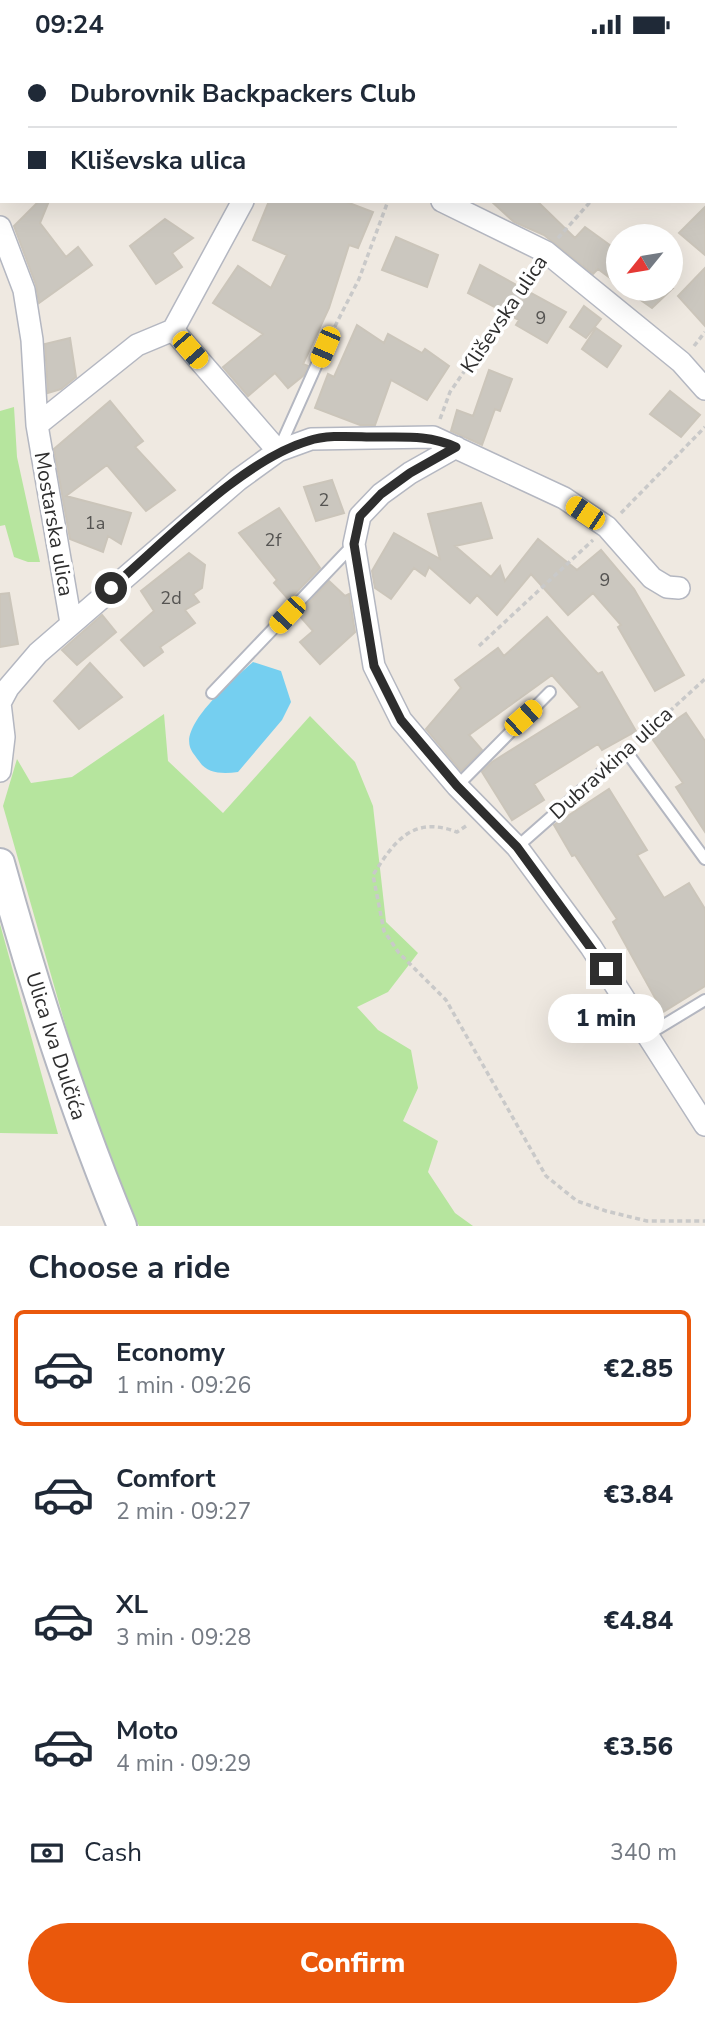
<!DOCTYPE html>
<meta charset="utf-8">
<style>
body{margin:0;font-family:"Nunito Sans",sans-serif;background:#f2f2f3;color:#1f2937;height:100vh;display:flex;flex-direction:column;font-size:26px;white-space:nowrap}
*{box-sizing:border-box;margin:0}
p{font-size:23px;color:#747a83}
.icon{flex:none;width:38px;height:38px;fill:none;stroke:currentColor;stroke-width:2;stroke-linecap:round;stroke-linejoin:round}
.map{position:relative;height:1177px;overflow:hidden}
.panel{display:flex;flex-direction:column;background:#fff;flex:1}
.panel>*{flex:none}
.top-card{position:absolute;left:0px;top:0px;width:705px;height:154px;box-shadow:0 7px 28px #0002;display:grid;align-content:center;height:154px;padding:0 28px;background:#fff}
.needle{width:46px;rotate:240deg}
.controls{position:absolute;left:606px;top:175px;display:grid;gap:14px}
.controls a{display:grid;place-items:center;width:77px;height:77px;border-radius:50%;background:#fff;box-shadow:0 7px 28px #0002;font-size:35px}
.end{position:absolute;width:32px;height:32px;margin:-16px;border:9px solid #2e2e2e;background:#fff;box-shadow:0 0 0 4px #fff}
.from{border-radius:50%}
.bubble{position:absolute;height:49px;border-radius:24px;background:#fff;box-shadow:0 7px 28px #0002;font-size:23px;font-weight:800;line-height:49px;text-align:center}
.car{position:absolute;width:21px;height:42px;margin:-21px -10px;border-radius:9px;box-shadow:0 0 5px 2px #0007;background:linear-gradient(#f5c518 24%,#345 0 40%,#f5c518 0 76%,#345 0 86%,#f5c518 0)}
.top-card b{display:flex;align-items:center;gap:24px;height:66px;font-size:26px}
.top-card b+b{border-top:2px solid #e0e1e3}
.top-card i{width:18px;height:18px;background:#1f2937}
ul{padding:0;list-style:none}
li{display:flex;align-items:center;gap:21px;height:116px;margin:0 14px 10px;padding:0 14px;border:4px solid transparent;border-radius:10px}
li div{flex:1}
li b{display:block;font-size:26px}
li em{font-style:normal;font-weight:800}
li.current{border-color:#ea580c}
li>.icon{width:63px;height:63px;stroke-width:1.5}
h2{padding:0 28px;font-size:32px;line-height:84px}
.pay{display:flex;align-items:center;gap:18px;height:77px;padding:0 28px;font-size:26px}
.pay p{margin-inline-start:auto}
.primary-button{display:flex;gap:14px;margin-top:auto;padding:14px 28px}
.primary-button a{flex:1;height:80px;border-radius:42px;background:#ea580c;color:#fff;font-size:28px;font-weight:800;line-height:80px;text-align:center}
.status{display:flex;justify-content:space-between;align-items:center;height:49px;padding:0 35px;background:#fff;direction:ltr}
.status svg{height:19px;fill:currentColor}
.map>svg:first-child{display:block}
.green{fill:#b6e59e}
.water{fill:#75cff0}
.building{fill:#cbc7bf;stroke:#cbc5ba;stroke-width:2}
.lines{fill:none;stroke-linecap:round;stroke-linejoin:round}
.lane-casing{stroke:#b4b7c1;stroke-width:14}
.street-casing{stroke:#b4b7c1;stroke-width:24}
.secondary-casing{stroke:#b4b7c1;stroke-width:32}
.path{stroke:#c9c9c9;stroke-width:3.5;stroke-dasharray:5 3.5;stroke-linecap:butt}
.lane{stroke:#fff;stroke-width:10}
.street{stroke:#fff;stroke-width:21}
.secondary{stroke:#fff;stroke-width:28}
.route{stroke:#2e2e2e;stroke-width:9}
.labels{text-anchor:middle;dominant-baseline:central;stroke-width:7;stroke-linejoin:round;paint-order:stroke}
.number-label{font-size:18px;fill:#555452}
.street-label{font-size:21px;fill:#2e2e2e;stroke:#fff}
</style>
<div class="status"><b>09:24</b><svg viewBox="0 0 49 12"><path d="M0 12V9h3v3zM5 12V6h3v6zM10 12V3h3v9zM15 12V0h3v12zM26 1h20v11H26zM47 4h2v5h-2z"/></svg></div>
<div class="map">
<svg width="705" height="1177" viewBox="0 0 705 1177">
<rect width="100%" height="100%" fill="#efe9e1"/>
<path class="green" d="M14 358 17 408 40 513H28L14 508 5 476 0 477V362Z
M164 665 168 712 223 764 310 667 355 713 373 757 386 873 418 904 388 943 357 958 378 981 411 1001 418 1039 403 1072 438 1092 428 1123 455 1164 473 1177H139L110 1113 80 1028 3 757 17 710 31 734 72 728Z
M0 875 58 1085 0 1084Z"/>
<path class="water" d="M253 613 281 622 291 653 282 671 238 723C223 725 207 725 199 712 196 708 191 702 190 698 182 673 235 629 253 613Z"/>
<path class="building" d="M39 152H49L40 174 66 208 78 198 92 216 39 254 36 236 14 177Z
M269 152H344L373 163 358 199 349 196 329 259 303 315 308 317 304 326 288 339 275 324 248 347 223 318 263 285 213 254 238 217 271 239 287 206 253 191Z
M491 152H537L575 189 585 178 618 202V235L598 220 593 225 544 186 514 173Z
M705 158V206L679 184Z
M165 170 193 189 172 204 182 218 156 235 130 197Z
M396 188 438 206 427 238 382 221Z
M480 216 566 263 547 294 516 276 519 271 468 244Z
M705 219V277L678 247Z
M625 240H672L652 259Z
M584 257 601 270 586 289 570 278Z
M357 276 384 294 388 285 422 304 425 300 449 317 427 351 391 331 375 376H360L315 359 328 325 334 328Z
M596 279 621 297 607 318 582 300Z
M70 289 76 328 61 340 48 344 45 295Z
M489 321 512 330 500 362 495 360 482 396 451 382 457 361 473 367Z
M670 342 700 366 681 388 650 365Z
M110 352 143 392 135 398 175 441 146 462 107 416 66 447 131 464 121 495 108 487 103 503 70 490 54 400Z
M332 431 344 464 316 472 304 438Z
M481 454 492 489 455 497 491 528 500 517 505 532 538 490 577 521 601 501 634 540 684 626 655 642 618 578 621 576 593 544 568 566 531 525 497 566 477 546 470 554 429 518 425 527 414 519 391 550 375 539 372 522 394 484 440 510 428 465Z
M279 459 320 519 289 551 274 534 277 531 239 484Z
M189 504 205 516 202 539 193 545 199 553 185 561 195 574 160 598 163 603 144 617 121 591 154 562 141 542Z
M329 532 345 547 349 545 355 583 320 615 300 593 313 582 298 565Z
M9 544 18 595 0 598V545Z
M102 566 116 583 77 616 62 601Z
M547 568 598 625 602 623 636 682 602 701 598 695 534 735 544 751 512 771 482 723 492 713 580 658 552 626 469 686 482 701 461 722 426 680 461 639 455 631 498 599 504 607Z
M90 614 122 648 79 680 54 652Z
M686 664 705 692V783L676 738 683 734 651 688Z
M609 740 647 801 637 806 664 849 689 834 705 860V937L663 963 613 873 617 870 575 806 572 807 554 776Z"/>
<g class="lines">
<defs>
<path id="lane" d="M279 400 325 297
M212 644 353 496
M457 737 550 643
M517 798 626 702 705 810
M649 985 705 951"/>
<path id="street" d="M112 0H113
M663 0 664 2
M312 2 314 0
M704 49 705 51
M243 152 173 281 278 402
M442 152 546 203 681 313 705 340
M0 178 24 241 32 291 37 376 137 296 173 281
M37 376 71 574
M456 398 410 424 381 445 360 467 354 495 374 617 401 671 457 737 517 798 591 898 705 1076
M0 722 4 688 0 654 8 639 38 604 238 431 278 402 311 390 433 388 564 449 607 478 652 529 667 538 679 539"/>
<path id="secondary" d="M0 814C34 937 73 1058 122 1177"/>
</defs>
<use href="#lane" class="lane-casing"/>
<use href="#street" class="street-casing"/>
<use href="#secondary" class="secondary-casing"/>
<path class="path" d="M558 189 591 152
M331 285 359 230 388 152
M694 297 705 283
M440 370 450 343 535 220
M621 464 705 378
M479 597 593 491
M638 691 705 630
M466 777 457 783C412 766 394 793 373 826L384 882 399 904 446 951 546 1127 577 1152 606 1162 647 1172H705"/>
<use href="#lane" class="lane"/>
<use href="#street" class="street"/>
<use href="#secondary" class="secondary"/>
</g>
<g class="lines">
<path class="route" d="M111 539C165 493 241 412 308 392 329 385 355 388 377 388 406 388 429 386 456 398L410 424 381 445 360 467 354 495 374 617 401 671 457 737 517 798 606 920"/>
</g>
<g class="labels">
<g class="number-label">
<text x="541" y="269">9</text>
<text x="324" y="451">2</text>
<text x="95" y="474">1a</text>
<text x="273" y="491">2f</text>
<text x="605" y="531">9</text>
<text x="171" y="549">2d</text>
</g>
<g class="street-label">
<text transform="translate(504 265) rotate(-56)">Kliševska ulica</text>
<text transform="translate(54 475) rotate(80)">Mostarska ulica</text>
<text transform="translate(611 714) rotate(-42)">Dubravkina ulica</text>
<text transform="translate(56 997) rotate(72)">Ulica Iva Dulčića</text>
</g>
</g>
</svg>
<div class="controls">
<a><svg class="needle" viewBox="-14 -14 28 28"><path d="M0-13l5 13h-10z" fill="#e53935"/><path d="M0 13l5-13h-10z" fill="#747a83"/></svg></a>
</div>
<i class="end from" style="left:111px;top:539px"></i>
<i class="end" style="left:606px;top:920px"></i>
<div class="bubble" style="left:548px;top:945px;width:116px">1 min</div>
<i class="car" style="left:325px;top:298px;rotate:203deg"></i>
<i class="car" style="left:190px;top:301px;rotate:139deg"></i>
<i class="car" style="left:585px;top:464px;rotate:304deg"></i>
<i class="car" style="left:287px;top:566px;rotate:223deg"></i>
<i class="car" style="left:523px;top:669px;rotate:48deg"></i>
<div class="top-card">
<b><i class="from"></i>Dubrovnik Backpackers Club</b>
<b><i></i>Kliševska ulica</b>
</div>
</div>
<section class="panel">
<h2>Choose a ride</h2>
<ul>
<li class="current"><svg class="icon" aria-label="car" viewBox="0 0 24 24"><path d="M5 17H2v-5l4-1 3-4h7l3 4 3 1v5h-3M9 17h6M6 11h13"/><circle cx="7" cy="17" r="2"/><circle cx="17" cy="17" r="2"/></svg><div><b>Economy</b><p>1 min · 09:26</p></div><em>€2.85</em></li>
<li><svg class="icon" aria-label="car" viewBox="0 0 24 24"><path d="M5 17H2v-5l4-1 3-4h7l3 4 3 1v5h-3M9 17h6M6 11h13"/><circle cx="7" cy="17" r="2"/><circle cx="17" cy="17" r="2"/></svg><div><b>Comfort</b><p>2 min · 09:27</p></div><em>€3.84</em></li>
<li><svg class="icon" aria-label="car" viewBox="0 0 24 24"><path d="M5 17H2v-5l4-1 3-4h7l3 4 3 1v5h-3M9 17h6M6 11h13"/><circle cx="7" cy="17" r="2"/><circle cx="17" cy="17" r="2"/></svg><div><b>XL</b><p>3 min · 09:28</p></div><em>€4.84</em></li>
<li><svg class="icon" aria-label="car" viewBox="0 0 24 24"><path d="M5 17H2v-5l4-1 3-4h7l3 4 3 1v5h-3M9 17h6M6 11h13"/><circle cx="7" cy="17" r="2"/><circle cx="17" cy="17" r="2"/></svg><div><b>Moto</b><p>4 min · 09:29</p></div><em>€3.56</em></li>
</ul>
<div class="pay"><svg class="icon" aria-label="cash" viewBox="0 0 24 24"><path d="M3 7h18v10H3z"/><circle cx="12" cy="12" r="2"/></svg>Cash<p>340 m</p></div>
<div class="primary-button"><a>Confirm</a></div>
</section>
